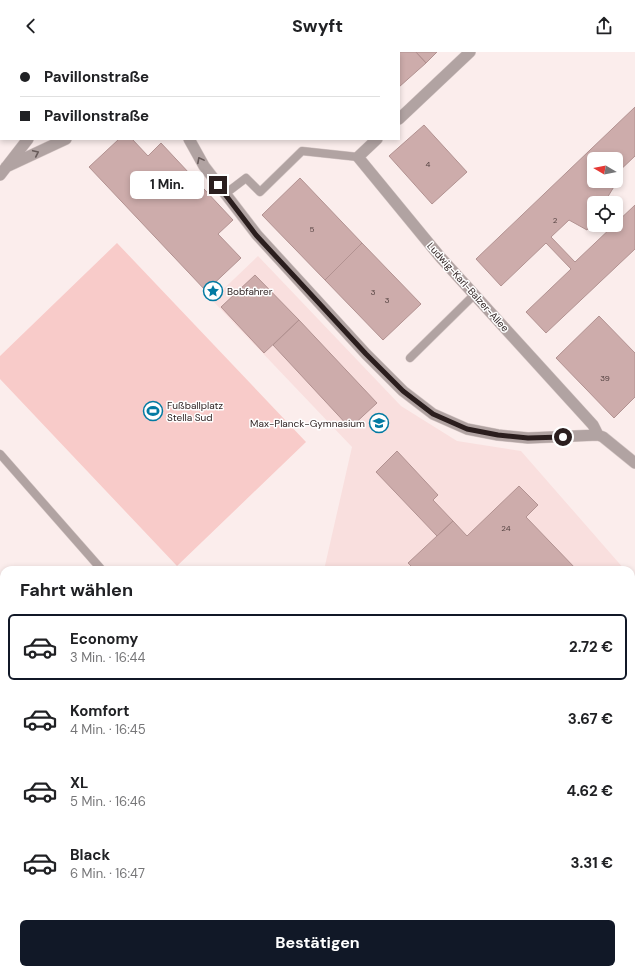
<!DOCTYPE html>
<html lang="de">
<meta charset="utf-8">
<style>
body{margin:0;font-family:"DM Sans",sans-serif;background:#f2f2f2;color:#202124;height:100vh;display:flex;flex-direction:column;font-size:15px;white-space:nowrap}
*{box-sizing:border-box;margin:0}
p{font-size:13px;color:#757577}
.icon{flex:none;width:22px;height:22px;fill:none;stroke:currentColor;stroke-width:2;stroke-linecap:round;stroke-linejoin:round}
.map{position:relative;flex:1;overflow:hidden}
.panel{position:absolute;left:0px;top:514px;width:635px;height:408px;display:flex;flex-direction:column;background:#fff;border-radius:12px 12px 0 0;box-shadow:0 2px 6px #0003}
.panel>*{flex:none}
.hud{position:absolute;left:0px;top:0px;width:400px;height:88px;box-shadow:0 2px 6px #0003;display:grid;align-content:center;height:88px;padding:0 20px;background:#fff}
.needle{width:26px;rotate:280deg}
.controls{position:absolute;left:587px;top:100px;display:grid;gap:8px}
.controls a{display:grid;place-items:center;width:36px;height:36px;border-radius:6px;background:#fff;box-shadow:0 2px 6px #0003;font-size:20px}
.end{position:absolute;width:18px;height:18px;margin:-9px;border:5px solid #2b1e1e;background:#fff;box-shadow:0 0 0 2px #fff}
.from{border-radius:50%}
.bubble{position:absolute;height:28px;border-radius:6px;background:#fff;box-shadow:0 2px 6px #0003;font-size:13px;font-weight:700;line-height:28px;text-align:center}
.hud b{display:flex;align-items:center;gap:14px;height:38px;font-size:15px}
.hud b+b{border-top:1px solid #e0e0e0}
.hud i{width:10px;height:10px;background:#202124}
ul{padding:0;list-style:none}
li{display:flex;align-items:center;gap:12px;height:66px;margin:0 8px 6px;padding:0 12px;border:2px solid transparent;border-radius:6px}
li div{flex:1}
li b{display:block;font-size:15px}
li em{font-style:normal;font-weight:700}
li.selected{border-color:#111827}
li>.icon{width:36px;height:36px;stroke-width:1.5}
h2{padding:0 20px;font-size:18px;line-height:48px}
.action{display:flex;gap:8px;margin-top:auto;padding:8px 20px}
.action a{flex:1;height:46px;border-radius:6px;background:#111827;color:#fff;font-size:16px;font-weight:700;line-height:46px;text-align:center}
header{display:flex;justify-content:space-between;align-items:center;height:52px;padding:0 20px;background:#fff;font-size:18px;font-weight:700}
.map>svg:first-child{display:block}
.built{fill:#f9dfde}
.green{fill:#f8cbc9}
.water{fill:#f69e9d}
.building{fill:#cdacab;stroke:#b29291}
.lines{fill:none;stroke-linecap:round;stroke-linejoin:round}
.service-casing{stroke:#d6c8c7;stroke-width:9}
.minor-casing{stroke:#d6c8c7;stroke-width:12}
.tertiary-casing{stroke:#d6c8c7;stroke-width:12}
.service{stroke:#b1a3a2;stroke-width:8}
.minor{stroke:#b1a3a2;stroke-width:11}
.tertiary{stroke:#b1a3a2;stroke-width:11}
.oneway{stroke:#675a59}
.route{stroke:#2b1e1e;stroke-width:5}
.labels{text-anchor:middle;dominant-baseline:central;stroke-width:3;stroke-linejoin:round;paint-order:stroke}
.number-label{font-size:8px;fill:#544241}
.street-label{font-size:10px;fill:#2b1e1e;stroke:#fefefe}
.poi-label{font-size:10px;fill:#2b1e1e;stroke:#fefefe;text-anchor:start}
</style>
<header><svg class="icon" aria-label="back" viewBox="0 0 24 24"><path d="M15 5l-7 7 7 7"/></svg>Swyft<svg class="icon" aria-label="share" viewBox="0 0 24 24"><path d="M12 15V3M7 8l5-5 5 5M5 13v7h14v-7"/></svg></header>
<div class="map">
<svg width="635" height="922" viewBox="0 0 635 922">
<rect width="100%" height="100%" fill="#fbedec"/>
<path class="built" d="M258 204 401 354 457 389 521 399 625 518H324L352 395 212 248Z
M0 731 4 733V918H575L578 922H0Z"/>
<path class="green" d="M117 191 306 390 177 514 0 327V304Z
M0 629 4 632V733L0 731Z"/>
<path class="water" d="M631 747 635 752V903L631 899Z"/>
<path class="building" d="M308 0H335L334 1Z
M359 0H397L358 1Z
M397 0H416L426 11 399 35V1H396Z
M416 0H437L426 11Z
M635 55V104L616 122V107H594V129H609L615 133 604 151H594V167L587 178 569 168 551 185 575 210 614 173H616V171L635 153V197L546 281 526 260 571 217 546 191 501 234 476 207Z
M424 73 467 120 432 152 389 104Z
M119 87H132L148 104 161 91 233 168 218 182 241 206 206 239 89 115Z
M300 126 362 191 325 228 262 163Z
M362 191 421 252 383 288 325 228Z
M255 223 299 268 264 301 221 255Z
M599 264 635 301V345L614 366 556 306Z
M299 268 377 351 350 376 273 293Z
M397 399 438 443 433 448 453 469 437 484 376 420Z
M519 434 538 453 526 465 577 518H415L408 511 453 469 467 484Z
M4 889V918H126L127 920 130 918H173L175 922H0V892Z
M218 918H457L460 922H221Z"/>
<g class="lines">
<defs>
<path id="service" d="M34 1 35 0
M0 42 1 41
M225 142 246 126 260 140 302 99 358 105
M410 306 475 242
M0 402 102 518
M0 766 4 762
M0 811 4 809
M0 858 4 859"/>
<path id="minor" d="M399 67 470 0
M189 87 204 114 257 183 366 302 403 339 433 362 467 377 498 383 528 386 598 383 603 385 635 411
M377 87 358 105 441 206 593 373 598 383
M0 660 4 662
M556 918 559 922"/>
<path id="tertiary" d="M95 1 96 0
M222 1 224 0
M6 115 66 87
M0 123 28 87"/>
</defs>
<use href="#service" class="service-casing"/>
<use href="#minor" class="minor-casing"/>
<use href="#tertiary" class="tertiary-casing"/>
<use href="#service" class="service"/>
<use href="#minor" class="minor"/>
<use href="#tertiary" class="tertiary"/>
</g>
<defs><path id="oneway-chevron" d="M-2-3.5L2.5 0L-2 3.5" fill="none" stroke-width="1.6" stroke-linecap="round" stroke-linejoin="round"/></defs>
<g class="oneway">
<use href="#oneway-chevron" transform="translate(36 101) rotate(-25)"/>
<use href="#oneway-chevron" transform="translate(200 108) rotate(-118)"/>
</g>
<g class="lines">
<path class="route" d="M218 133 256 183 366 302 403 339 433 362 467 377 498 383 528 386 563 385"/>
</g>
<defs>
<symbol id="sight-ring" viewBox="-11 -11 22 22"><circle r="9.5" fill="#fefefe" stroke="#027aa2" stroke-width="1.5"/><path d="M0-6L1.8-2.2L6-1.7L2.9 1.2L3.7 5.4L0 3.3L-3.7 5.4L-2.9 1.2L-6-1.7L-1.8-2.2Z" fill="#027aa2"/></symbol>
<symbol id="stadium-ring" viewBox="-11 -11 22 22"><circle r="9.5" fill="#fefefe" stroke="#027aa2" stroke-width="1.5"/><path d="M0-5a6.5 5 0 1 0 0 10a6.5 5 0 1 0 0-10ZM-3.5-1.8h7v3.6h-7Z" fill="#027aa2"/></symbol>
<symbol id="school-ring" viewBox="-11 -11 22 22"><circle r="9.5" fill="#fefefe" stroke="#027aa2" stroke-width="1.5"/><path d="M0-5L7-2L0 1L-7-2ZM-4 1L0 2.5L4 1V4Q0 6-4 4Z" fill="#027aa2"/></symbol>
</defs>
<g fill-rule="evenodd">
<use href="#sight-ring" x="202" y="228" width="22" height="22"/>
<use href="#stadium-ring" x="142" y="348" width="22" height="22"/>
<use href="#school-ring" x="368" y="360" width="22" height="22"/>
</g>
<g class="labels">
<g class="number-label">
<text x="428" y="112">4</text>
<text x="555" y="168">2</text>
<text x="312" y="177">5</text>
<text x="373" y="240">3</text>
<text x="387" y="248">3</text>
<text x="605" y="326">39</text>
<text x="506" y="476">24</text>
</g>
<g class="street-label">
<text transform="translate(468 235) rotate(48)">Ludwig-Karl-Balzer-Allee</text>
</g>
<g class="poi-label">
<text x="227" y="239">Bobfahrer</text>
<text x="167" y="353">Fußballplatz<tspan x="167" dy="12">Stella Sud</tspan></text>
<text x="365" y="371" text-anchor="end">Max-Planck-Gymnasium</text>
</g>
</g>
</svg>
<div class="controls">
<a><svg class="needle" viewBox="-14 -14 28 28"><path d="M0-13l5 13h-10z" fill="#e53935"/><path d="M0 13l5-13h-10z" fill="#757577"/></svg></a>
<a><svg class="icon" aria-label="locate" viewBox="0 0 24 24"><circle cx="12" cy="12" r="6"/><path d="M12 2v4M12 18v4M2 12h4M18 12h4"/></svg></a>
</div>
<i class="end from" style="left:563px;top:385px"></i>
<i class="end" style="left:218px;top:133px"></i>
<div class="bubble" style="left:130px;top:119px;width:74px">1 Min.</div>
<div class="hud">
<b><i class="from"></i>Pavillonstraße</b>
<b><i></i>Pavillonstraße</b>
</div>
<section class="panel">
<h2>Fahrt wählen</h2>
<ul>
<li class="selected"><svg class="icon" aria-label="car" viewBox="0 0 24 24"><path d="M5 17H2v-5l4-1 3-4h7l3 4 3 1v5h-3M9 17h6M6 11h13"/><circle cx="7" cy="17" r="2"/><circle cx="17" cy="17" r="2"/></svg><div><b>Economy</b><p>3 Min. · 16:44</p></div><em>2.72 €</em></li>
<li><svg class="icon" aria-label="car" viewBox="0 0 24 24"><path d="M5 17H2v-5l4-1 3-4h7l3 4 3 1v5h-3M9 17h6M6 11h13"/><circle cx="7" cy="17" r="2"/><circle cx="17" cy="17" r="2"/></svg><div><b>Komfort</b><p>4 Min. · 16:45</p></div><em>3.67 €</em></li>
<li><svg class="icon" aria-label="car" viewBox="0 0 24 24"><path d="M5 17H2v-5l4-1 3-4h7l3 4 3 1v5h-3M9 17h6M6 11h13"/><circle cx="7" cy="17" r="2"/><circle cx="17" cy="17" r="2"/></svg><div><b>XL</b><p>5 Min. · 16:46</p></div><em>4.62 €</em></li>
<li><svg class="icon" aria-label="car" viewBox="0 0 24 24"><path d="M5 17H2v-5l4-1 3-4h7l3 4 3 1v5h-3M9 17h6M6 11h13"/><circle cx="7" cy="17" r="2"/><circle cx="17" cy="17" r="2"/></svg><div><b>Black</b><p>6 Min. · 16:47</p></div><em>3.31 €</em></li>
</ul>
<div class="action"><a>Bestätigen</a></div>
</section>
</div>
